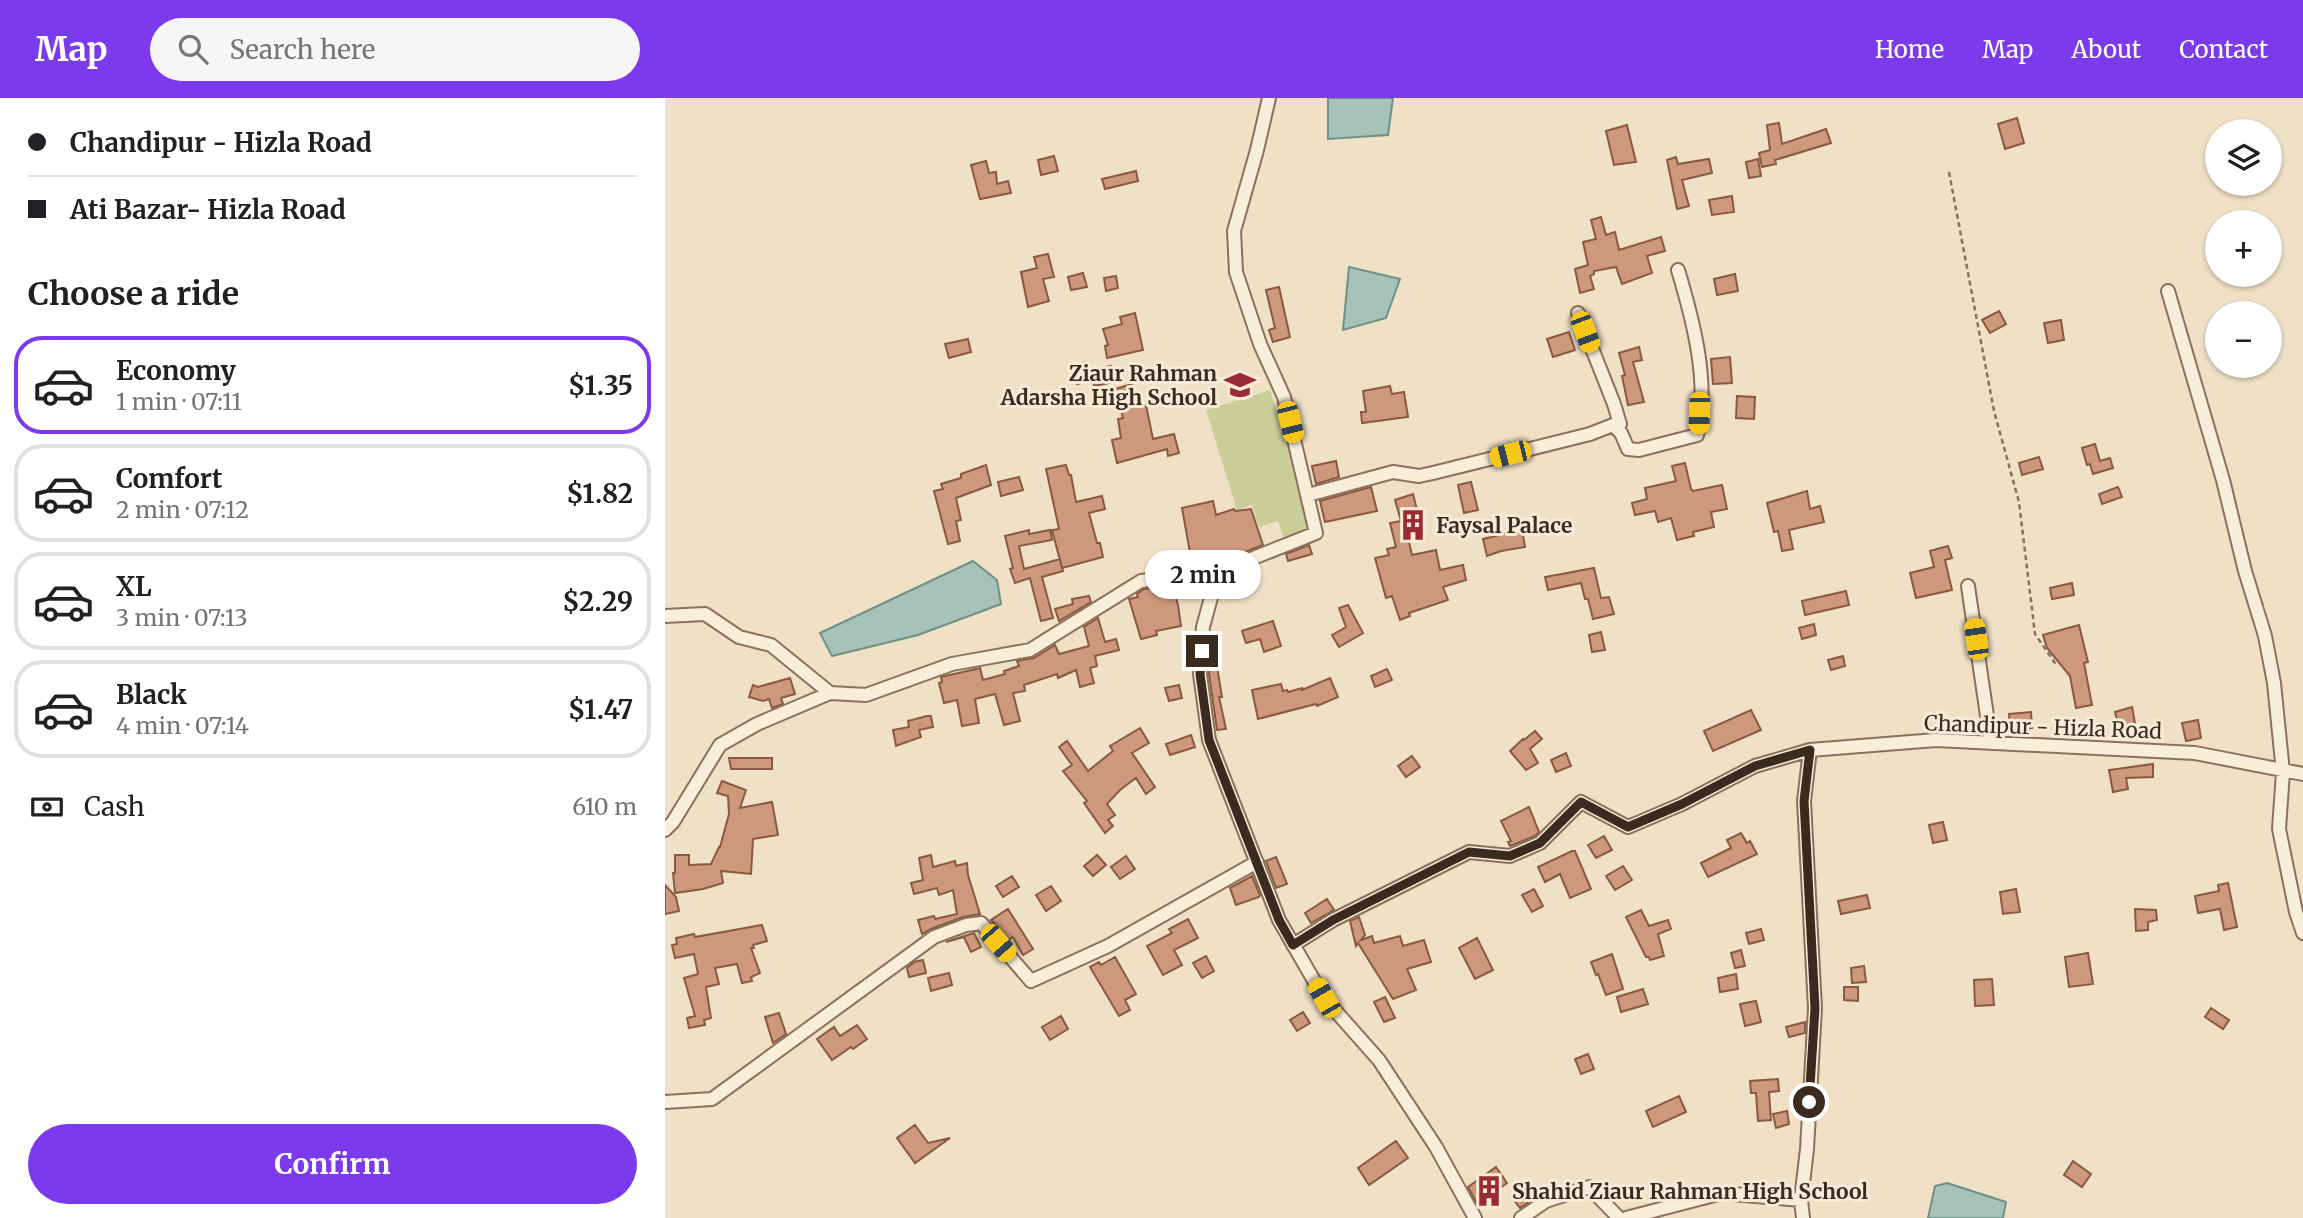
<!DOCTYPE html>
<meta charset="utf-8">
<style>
body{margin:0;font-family:Merriweather,serif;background:#f6f6f6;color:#202124;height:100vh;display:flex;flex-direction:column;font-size:26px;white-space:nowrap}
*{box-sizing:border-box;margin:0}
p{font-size:23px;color:#757577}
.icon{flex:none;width:38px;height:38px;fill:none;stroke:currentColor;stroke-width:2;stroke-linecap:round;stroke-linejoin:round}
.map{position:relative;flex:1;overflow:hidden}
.side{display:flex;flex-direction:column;background:#fff;width:665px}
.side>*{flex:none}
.hud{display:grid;align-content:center;height:154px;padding:0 28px;background:#fff}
.tools{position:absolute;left:1540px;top:21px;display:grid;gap:14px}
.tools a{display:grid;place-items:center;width:77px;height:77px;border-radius:50%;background:#fff;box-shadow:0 2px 5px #0004;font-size:35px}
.end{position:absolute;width:32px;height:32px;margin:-16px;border:9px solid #3b2b1f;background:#fff;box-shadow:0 0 0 4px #fff}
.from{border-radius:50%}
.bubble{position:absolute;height:49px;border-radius:24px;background:#fff;box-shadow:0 2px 5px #0004;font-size:23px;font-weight:700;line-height:49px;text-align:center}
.car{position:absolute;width:21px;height:42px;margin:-21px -10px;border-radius:9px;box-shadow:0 0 5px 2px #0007;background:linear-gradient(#f5c518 24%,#345 0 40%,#f5c518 0 76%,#345 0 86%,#f5c518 0)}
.hud b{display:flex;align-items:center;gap:24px;height:66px;font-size:26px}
.hud b+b{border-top:2px solid #e0e0e0}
.hud i{width:18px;height:18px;background:#202124}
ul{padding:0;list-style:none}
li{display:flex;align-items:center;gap:21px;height:98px;margin:0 14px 10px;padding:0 14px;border:4px solid #e0e0e0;border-radius:28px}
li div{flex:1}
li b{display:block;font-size:26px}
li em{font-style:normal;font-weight:700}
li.on{border-color:#7c3aed}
li>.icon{width:63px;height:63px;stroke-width:1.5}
h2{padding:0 28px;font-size:32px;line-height:84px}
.pay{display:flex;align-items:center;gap:18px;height:77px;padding:0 28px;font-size:26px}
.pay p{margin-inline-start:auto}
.button{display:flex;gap:14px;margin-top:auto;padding:14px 28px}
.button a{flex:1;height:80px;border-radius:42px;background:#7c3aed;color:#fff;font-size:28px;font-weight:700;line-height:80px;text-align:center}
header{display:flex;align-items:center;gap:42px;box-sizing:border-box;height:98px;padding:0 35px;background:#7c3aed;color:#fff}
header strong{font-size:33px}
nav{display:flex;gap:38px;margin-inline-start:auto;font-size:24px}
.search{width:490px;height:63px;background:#f6f6f6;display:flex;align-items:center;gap:18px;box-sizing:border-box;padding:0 24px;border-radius:38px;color:#757577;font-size:26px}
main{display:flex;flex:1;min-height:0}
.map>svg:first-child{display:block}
.green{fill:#cbcd99}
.water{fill:#a7c2b9;stroke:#6e9186;stroke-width:2}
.building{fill:#cd987c;stroke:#8a5941;stroke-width:2}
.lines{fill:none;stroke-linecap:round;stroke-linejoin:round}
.minor-casing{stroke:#8b715b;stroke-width:16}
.path{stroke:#8b715b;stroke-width:2.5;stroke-dasharray:5 3.5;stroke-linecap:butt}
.minor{stroke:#f9eeda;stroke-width:12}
.route{stroke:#3b2b1f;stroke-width:9}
.labels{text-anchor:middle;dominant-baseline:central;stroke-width:6;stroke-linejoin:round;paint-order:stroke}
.poi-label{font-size:21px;font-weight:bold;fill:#3b2b1f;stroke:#f6ebd6;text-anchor:start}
.street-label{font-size:21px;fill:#3b2b1f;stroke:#f6ebd6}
</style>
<header>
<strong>Map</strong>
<div class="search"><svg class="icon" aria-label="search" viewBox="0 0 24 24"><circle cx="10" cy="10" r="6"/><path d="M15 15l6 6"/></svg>Search here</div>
<nav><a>Home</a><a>Map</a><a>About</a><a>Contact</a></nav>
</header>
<main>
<section class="side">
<div class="hud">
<b><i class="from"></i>Chandipur - Hizla Road</b>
<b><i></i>Ati Bazar- Hizla Road</b>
</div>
<h2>Choose a ride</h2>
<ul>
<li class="on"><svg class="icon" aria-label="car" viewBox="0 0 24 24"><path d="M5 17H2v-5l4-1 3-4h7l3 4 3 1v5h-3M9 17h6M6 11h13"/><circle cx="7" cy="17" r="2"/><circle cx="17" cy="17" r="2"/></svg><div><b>Economy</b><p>1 min · 07:11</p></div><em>$1.35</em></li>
<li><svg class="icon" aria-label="car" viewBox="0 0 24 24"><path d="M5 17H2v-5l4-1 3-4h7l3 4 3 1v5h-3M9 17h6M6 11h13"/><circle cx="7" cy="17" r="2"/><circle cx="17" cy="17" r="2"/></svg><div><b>Comfort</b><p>2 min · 07:12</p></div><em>$1.82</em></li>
<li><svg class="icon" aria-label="car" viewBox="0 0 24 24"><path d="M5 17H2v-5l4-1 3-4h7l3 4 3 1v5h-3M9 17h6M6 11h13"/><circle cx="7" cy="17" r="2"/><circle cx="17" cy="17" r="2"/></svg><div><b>XL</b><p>3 min · 07:13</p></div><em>$2.29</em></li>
<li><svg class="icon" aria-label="car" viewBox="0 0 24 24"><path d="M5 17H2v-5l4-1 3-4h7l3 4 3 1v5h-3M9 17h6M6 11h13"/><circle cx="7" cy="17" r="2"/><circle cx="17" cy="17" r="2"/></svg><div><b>Black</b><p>4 min · 07:14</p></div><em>$1.47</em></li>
</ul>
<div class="pay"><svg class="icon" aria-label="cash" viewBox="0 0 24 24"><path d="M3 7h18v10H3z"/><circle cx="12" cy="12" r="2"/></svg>Cash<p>610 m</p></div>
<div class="button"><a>Confirm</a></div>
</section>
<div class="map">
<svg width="1638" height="1120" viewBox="0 0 1638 1120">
<rect width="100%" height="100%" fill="#efe0c6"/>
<path class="green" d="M605 292 648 430 618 439 613 423 594 429 587 407 572 412 541 312Z"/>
<path class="water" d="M663 0H728L723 37 663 41Z
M684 169 735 181 721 220 678 232Z
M308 463 332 482 336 506 253 537 167 558 155 535Z
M1282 1085 1341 1104 1338 1120H1263L1270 1088Z"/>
<path class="building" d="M1352 20 1359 45 1340 51 1333 26Z
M1114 25 1117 46 1161 31 1166 45 1110 62 1111 66 1097 69 1094 55 1105 52 1102 27Z
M962 27 971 64 949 67 941 33Z
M389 58 393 73 376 77 373 62Z
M1011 59 1013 66 1044 61 1047 75 1017 82 1024 108 1012 111 1002 62Z
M1093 61 1096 78 1084 80 1081 64Z
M321 63 324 75 331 74 332 86 343 83 346 95 315 101 306 67Z
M471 73 473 83 440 91 437 81Z
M1067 98 1069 114 1047 117 1044 102Z
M936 119 941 137 950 134 954 152 996 139 1000 153 982 158 987 175 957 186 951 169 929 173V176L925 178 929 191 915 195 910 171 923 167 918 144 931 141 926 122Z
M383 156 389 179 378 181 384 203 363 209 356 174 372 170 369 159Z
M418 175 422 189 406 192 403 179Z
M1070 176 1073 193 1052 197 1049 181Z
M451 178 453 190 441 193 439 180Z
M614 189 625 239 608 244 604 232 610 230 601 192Z
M1334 213 1341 226 1325 235 1317 222Z
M470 215 478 252 442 260 440 248 443 247 438 231 457 226 455 219Z
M1396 222 1399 242 1383 245 1379 225Z
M904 234 910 252 888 259 882 241Z
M303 241 306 254 284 260 280 246Z
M974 249 977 262 968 264 979 304 963 307 957 278 960 277 954 255Z
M1065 259 1067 285 1048 286 1046 261Z
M421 264 425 283 412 286 407 268Z
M446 268 449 284 429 288 426 272Z
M467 286 473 309 481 307 488 341 509 336 514 355 503 358 502 351 452 365 447 342 456 340 453 321 458 320 450 291Z
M725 288 727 296 739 294 743 319 697 325 696 314H701L698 293Z
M1072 298 1090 299 1089 321 1071 320Z
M1430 346 1435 363 1445 360 1448 370 1428 376 1425 366 1422 367 1417 350Z
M1374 359 1378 371 1357 377 1354 365Z
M671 363 674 379 651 386 647 368Z
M1020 365 1026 391 1028 393 1057 387 1062 411 1046 414 1049 429 1028 434 1029 438 1012 442 1006 420 993 424 990 413 970 417 967 405 982 401 980 390 1011 383 1007 368Z
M321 367 326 387 291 400 296 422 291 423 295 443 283 446 269 393 278 391 276 386 296 380V376Z
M401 367 404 377H406L411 404 437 398 440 411 424 415 432 445H435L438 459 397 470 387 432 394 431 381 371Z
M354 379 358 392 336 398 333 384Z
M806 384 813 412 799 415 793 387Z
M706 389 712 413 660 424 655 403Z
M1453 389 1457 399 1437 406 1434 396Z
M1142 393 1145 411 1155 408 1159 424 1124 432 1128 451 1117 453 1113 433 1109 434 1102 405Z
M748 396 757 432 742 435 747 457 771 452 775 472 798 467 801 482 778 489 783 502 744 515 745 518 735 522 727 498 721 500 710 460 724 457 722 451 731 449 725 425 736 423 730 402Z
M548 403 551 417 569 411 570 413 586 411 598 447 551 465 548 466 546 457 526 460 517 410Z
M856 426 860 449 836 453 822 458 818 441 843 435 842 429Z
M364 432V436L385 432 387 442 354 448 359 471 395 461 398 473 377 479 388 520 376 523 365 480 350 485 345 471 348 470 340 438Z
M644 447 647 456 623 463 621 456Z
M1283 448 1287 460 1280 462 1287 492 1251 500 1245 475 1269 469 1265 453Z
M929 470 936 500 944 499 949 516 928 521 923 501H920L916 485 883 492 880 479Z
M1407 485 1409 497 1387 501 1385 490Z
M504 489 506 497 510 496 513 507 516 528 491 533 492 537 476 541 464 501 473 499 472 496 479 491Z
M1181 493 1184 507 1140 517 1137 503Z
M424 498 426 504 394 523 390 511 408 506 407 501Z
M683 507 698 535 674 549 667 537 681 529 674 510Z
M433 520 440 544 451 541 454 552 430 558 432 568 425 570 429 585 415 589 411 572 393 580 392 576 359 587 360 593 348 595 355 623 339 627 330 596 310 601 314 625 297 628 292 602 279 605 274 585 277 584 276 579 315 570 318 582 340 576 339 573 354 568 352 563 369 560 390 547 394 556 424 548 419 529Z
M608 523 616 548 599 554 595 541 581 545 577 533Z
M1149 526 1151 537 1137 541 1134 530Z
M1414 527 1423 564 1419 565 1427 607 1411 610 1405 578 1382 550 1378 537Z
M936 534 940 552 927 554 924 537Z
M550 557 557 599H554L561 631 552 632 544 576 545 559Z
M1178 558 1180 568 1166 572 1163 562Z
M722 571 727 582 710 589 706 578Z
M125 580 130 596 116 600 118 606 107 610 104 601 98 603 84 599 88 587 93 589Z
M665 580 673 599 652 608 651 606 593 621 587 592 616 586 618 593 622 592 623 594 637 590V592Z
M514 587 517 600 504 603 500 590Z
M1467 609 1470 625 1454 629 1450 614Z
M1086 612 1096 632 1048 653 1039 633Z
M1366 614 1367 630 1345 632 1344 616Z
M262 618H266L268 629 254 632 256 639 231 648 228 632 244 629 243 623Z
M1533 622 1536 640 1521 643 1517 625Z
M475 630 484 645 467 655 490 689 481 696 471 680 455 692 442 706 450 717 443 722 448 728 440 735 419 705 422 703 398 673 407 667 394 649 402 643 423 673 448 653 445 648Z
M870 633 877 641 865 651 873 665 861 672 845 653 858 641 859 642Z
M526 637 530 649 505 657 501 646Z
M901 655 906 668 891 674 886 662Z
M747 658 755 669 741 679 733 668Z
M64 660H107V671H66Z
M1488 666V679L1461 680 1463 691 1448 694 1444 672Z
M57 683 81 692 75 710 107 704 113 737 88 741 86 776 56 773 58 785 38 791 10 795 8 775H10V757H24V767L46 766 54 749H55L64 716 63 698 52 695Z
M864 709 874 734 870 738 845 748 843 744 846 743 836 723Z
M1278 724 1282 742 1268 745 1264 727Z
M1076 735 1082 745 1085 743 1092 756 1043 779 1036 765 1066 750 1062 742Z
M939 738 947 752 931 760 923 747Z
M907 753H910L926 791 905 800 895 776 880 784 873 769Z
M266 757 268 769 290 763 291 768 302 765 303 777 315 816 298 819 266 831 257 836 253 822 269 818 270 821 292 816 288 792 274 797 272 790 249 796 246 785 258 782 254 760Z
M432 757 441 767 428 778 419 768Z
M461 758 470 771 455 781 446 769Z
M611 759 622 786 611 790 601 763Z
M958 768 967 782 950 792 941 778Z
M347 778 354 789 338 799 331 788Z
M587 778 595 797 594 799 571 807 565 790Z
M1563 785 1572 829 1559 832 1555 811 1533 815 1530 798 1554 793 1553 787Z
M0 787 11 799 14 813 0 816Z
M386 788 396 803 381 813 371 797Z
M869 791 878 808 867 814 857 797Z
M1351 791 1355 814 1338 816 1335 794Z
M1202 797 1205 810 1176 816 1173 803Z
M662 801 669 812 646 825 640 815Z
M343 811 368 851 358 857 348 839 343 842 326 822Z
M1470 811 1491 812 1492 822 1483 824V832L1471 833Z
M976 812 984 828 1003 822 1006 831 993 836 999 858 985 862 984 859H981L961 819Z
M694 819 700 837 696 842 707 838 709 845 735 838 738 848 759 842 766 864 742 871 751 892 728 901 693 845 691 848 685 823Z
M523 821 533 840 509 852 517 867 498 877 482 848 507 835 504 831Z
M97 827 102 843 88 847 89 850H86L95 875 86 879 87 883 77 885 72 866 50 870 54 886 41 889 46 920 39 922 40 927 24 930 22 920 30 918 19 880 33 876 29 856 10 860 7 847 12 846 11 840 29 836 30 839Z
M1096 831 1099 842 1084 846 1081 835Z
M309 835 316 849 306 854 299 839 281 844Z
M812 840 828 872 810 881 794 850Z
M1076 852 1080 868 1070 870 1066 855Z
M1423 855 1428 886 1404 889 1400 859Z
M947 856 958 891 941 897 933 876 931 877 926 864Z
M541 858 549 873 537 880 528 865Z
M450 859 471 896 460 902 465 912 454 918 425 869 434 864 436 867Z
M258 862 261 875 244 879 242 870 249 864Z
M1199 868 1201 884 1187 885 1186 870Z
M284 875 287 887 266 893 263 880Z
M1071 876 1073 891 1055 894 1053 880Z
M1327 881 1329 907 1310 908 1309 882Z
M1179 889H1193V903L1179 902Z
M978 891 983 906 956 914 952 899Z
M720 899 730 920 719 924 709 904Z
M1091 903 1096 924 1080 928 1075 906Z
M1546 910 1564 922 1558 931 1540 919Z
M638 914 645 925 632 933 625 922Z
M114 915 121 936 108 945 100 919Z
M396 918 403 931 385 942 377 929Z
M1140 924V935L1124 939 1121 929Z
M192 927 202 941 188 951 186 949 167 962 152 941 169 929 175 938Z
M923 956 929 971 916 976 910 961Z
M1113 981 1114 993 1104 994 1106 1022 1093 1023 1091 995H1086L1085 983Z
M1014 998 1021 1014 988 1029 981 1013Z
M1122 1013 1124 1026 1111 1030 1108 1016Z
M250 1027 263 1045 285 1040 250 1065 232 1040Z
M731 1043 743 1060 704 1087 693 1070Z
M1408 1063 1426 1076 1417 1089 1399 1077Z
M831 1069 842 1085 812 1106 803 1089Z
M860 1090 868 1101 855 1110 847 1100Z"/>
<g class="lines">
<defs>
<path id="minor" d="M604 0 592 52 569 133 571 174 595 246 619 299 651 435 553 474 538 529 535 576 544 642 614 822 659 900 714 962 771 1049 810 1120
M1503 193 1558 382 1580 473 1600 538 1609 585 1618 674 1614 731 1631 814 1638 835
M913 215 949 306 955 326 948 327
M643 397 728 374 754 378 768 375 925 336 948 327 956 335 963 351 974 352 1032 337C1045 285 1028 222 1013 172
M1303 488 1326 645
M0 518 40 516 74 539 106 547 165 595
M0 732 8 724 55 647 92 626 165 595 201 597 287 566 365 552 476 483 553 474
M628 847 668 822 804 754 845 758 875 745 916 704 963 729 1017 706 1090 668 1145 652 1271 642 1530 655 1638 676
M0 1004 47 1001 269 839 301 827 316 825 366 883 443 848 592 764
M856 1120 881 1103 924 1089 954 1120
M961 1120 1057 1095 1136 1102
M1138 1120 1136 1102 1142 1051 1150 910 1139 703 1145 652"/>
</defs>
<use href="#minor" class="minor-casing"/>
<path class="path" d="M1284 74 1329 313 1354 404 1370 536 1392 568"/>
<use href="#minor" class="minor"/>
</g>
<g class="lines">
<path class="route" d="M537 553 535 576 544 642 614 822 628 847 668 822 804 754 845 758 875 745 916 704 963 729 1017 706 1090 668 1145 652 1139 703 1150 910 1144 1004"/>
</g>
<defs>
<symbol id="school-bare" viewBox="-9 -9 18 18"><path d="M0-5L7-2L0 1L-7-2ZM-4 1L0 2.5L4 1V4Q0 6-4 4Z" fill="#9a2a33" stroke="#f6ebd6" stroke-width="2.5" paint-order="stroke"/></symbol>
<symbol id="building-bare" viewBox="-9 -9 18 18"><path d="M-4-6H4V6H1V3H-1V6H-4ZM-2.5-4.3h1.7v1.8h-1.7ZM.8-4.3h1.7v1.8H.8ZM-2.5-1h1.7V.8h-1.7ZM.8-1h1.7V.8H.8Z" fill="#9a2a33" stroke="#f6ebd6" stroke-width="2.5" paint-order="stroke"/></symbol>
</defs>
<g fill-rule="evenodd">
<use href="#school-bare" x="553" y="265" width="44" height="44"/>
<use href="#building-bare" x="726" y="405" width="44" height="44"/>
<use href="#building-bare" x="802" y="1071" width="44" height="44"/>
</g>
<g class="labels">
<g class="poi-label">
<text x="552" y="275" text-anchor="end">Ziaur Rahman<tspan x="552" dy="24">Adarsha High School</tspan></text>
<text x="771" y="427">Faysal Palace</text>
<text x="847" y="1093">Shahid Ziaur Rahman High School</text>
</g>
<g class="street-label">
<text transform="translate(1378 629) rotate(2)">Chandipur - Hizla Road</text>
</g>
</g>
</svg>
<div class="tools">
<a><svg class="icon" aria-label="layers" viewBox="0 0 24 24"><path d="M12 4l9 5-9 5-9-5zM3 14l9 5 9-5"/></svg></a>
<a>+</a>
<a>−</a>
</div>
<i class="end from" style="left:1144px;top:1004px"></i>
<i class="end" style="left:537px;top:553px"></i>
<div class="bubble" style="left:480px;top:452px;width:116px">2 min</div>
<i class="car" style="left:920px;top:234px;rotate:159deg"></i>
<i class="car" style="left:1034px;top:315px;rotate:182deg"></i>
<i class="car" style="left:625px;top:324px;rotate:166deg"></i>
<i class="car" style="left:845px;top:356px;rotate:256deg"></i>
<i class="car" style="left:1311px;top:541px;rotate:352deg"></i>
<i class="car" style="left:333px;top:845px;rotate:139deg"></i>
<i class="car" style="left:659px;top:900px;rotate:330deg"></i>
</div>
</main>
